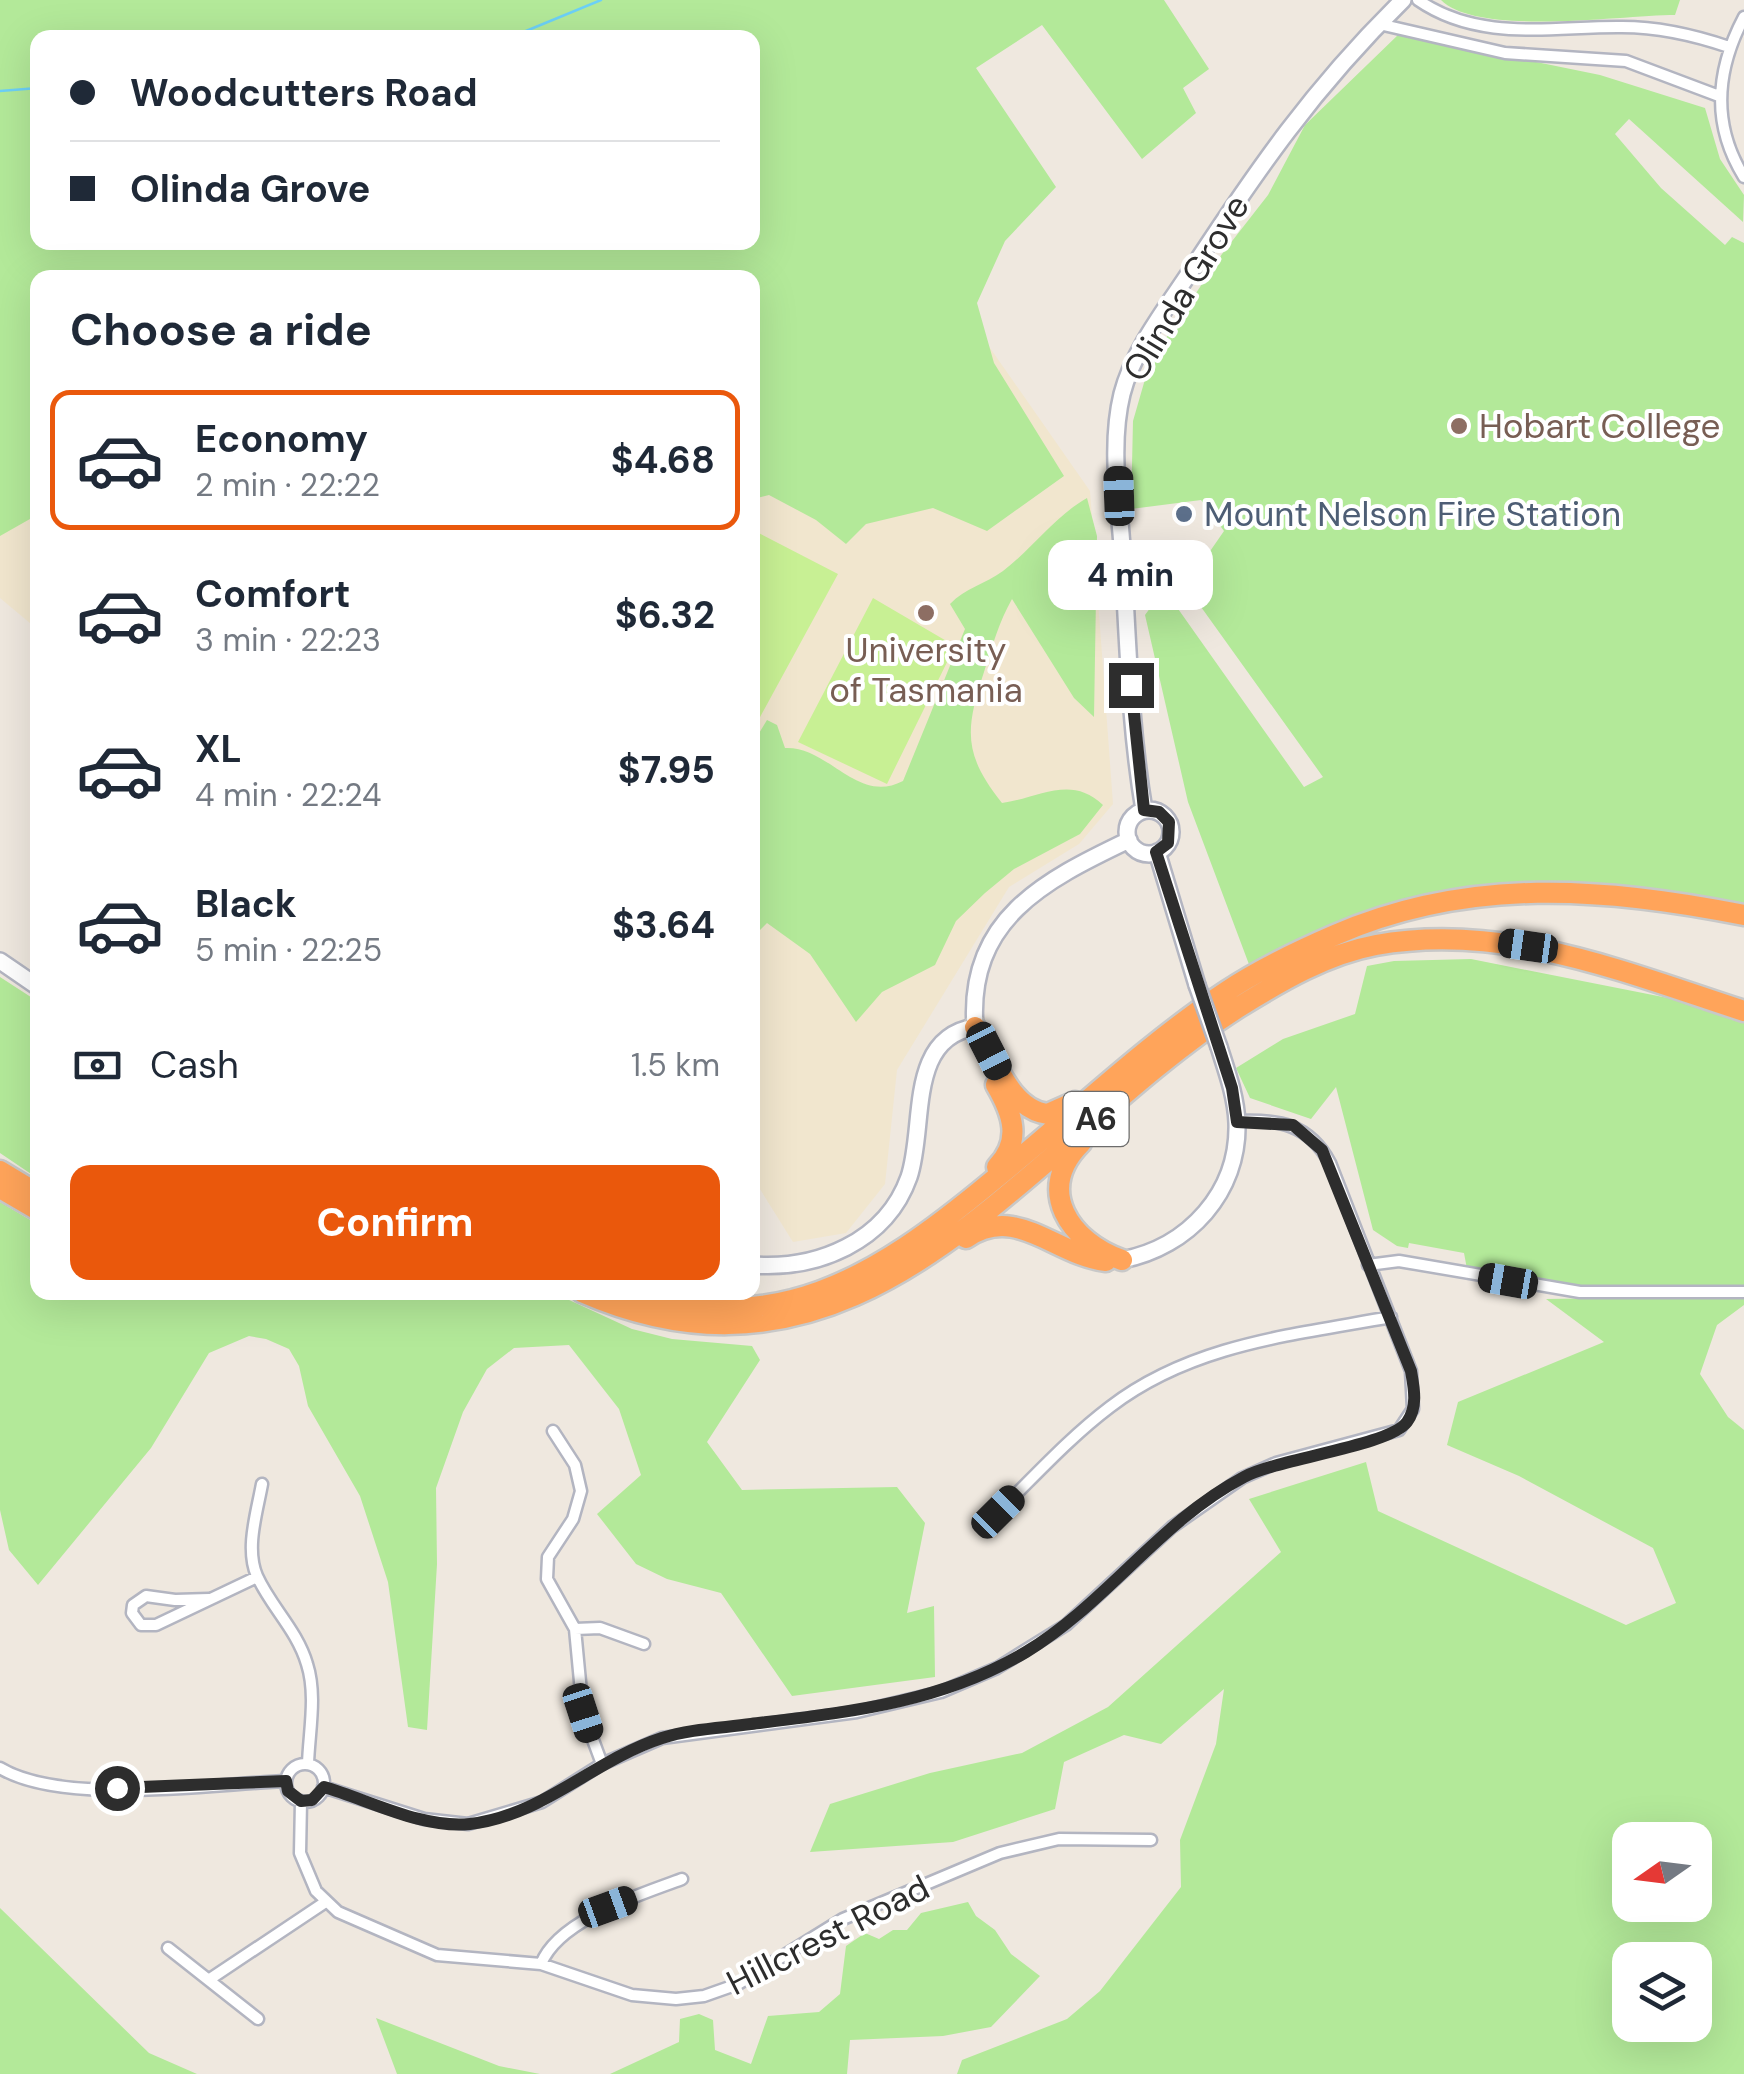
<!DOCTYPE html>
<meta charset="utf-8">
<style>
body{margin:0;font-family:"DM Sans",sans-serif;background:#f2f2f3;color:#1f2937;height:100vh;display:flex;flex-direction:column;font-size:38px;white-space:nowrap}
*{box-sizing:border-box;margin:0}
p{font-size:32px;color:#747a83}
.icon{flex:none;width:55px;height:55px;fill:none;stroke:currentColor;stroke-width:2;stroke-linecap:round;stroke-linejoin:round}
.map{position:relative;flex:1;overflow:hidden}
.details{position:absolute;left:30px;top:270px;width:730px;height:1030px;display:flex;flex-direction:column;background:#fff;border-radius:20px;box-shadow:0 10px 40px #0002}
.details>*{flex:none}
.hud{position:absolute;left:30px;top:30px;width:730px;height:220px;border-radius:20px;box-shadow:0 10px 40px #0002;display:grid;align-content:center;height:220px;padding:0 40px;background:#fff}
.needle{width:65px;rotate:256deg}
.controls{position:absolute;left:1612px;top:1822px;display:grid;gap:20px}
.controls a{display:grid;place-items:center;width:100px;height:100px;border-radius:20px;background:#fff;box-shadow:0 10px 40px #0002;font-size:50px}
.end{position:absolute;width:45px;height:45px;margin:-22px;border:12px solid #2d2d2d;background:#fff;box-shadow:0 0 0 5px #fff}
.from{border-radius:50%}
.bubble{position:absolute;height:70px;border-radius:20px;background:#fff;box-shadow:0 10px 40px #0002;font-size:32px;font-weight:700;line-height:70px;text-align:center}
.car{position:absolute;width:30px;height:60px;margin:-30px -15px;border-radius:12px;box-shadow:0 0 8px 2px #0007;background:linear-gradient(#222 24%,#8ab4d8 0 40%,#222 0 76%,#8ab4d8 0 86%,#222 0)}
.hud b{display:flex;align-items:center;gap:35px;height:95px;font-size:38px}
.hud b+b{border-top:2px solid #e0e1e3}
.hud i{width:25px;height:25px;background:#1f2937}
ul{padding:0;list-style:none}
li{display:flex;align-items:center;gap:30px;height:140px;margin:0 20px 15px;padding:0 20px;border:5px solid transparent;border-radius:20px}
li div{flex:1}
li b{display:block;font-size:38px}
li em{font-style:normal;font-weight:700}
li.active{border-color:#ea580c}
li>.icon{width:90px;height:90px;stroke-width:1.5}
h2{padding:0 40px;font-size:45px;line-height:120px}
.pay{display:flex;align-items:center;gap:25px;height:110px;padding:0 40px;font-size:38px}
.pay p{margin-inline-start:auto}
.primary-button{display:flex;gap:20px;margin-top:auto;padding:20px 40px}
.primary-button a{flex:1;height:115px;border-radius:20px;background:#ea580c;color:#fff;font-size:40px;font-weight:700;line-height:115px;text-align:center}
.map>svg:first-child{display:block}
.education{fill:#f1e6ce;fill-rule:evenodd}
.green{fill:#b3e999;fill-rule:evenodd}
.pitch{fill:#c8f094}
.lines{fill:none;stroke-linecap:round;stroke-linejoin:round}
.stream{stroke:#6cd0f7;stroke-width:2.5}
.street-casing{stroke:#b3b5c1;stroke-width:15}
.secondary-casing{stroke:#b3b5c1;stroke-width:20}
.highway-casing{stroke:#c8c8c8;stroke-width:25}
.street{stroke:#fff;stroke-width:10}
.secondary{stroke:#fff;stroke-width:15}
.highway{stroke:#ffa45a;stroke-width:20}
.secondary-bridge-casing{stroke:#b3b5c1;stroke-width:20;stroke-linecap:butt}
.secondary-bridge{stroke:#fff;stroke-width:15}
.route{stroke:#2d2d2d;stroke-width:12}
.education-dot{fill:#8d6e63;stroke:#fff;stroke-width:4}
.service-dot{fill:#5c6f8a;stroke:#fff;stroke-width:4}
.labels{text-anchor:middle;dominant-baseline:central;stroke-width:8;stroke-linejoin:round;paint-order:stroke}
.shield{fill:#fff;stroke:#6c6c6c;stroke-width:2.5}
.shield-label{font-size:32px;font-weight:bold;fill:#2d2d2d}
.street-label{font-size:35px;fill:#2d2d2d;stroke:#fff}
.education-label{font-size:35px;fill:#785e54;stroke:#fff;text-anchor:start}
.service-label{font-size:35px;fill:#4e5e75;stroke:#fff;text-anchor:start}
</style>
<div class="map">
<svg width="1744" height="2074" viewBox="0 0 1744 2074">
<rect width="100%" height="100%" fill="#efe8df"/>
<path class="education" d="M0 0H747L1090 491 1113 804 1079 844 1009 887 897 1070 885 1184 846 1233 793 1242 753 1178 752 278H38L37 629 0 598ZM38 38H752V242H38Z"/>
<path class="green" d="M0 0H1164L1209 69 1183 88 1196 113 1142 159 1042 25 976 68 1056 187 1005 241 977 303 994 363 1064 476 987 531 933 508 866 524 846 544 816 520 769 495 753 499 752 278H38L37 515 0 536ZM38 38H752V242H38Z
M1441 0H1680L1675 15C1622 15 1478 37 1441 0Z
M1399 34 1600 75 1705 108 1720 159 1744 195 1743 222 1629 119 1615 134 1661 188 1725 245 1732 237 1744 243V915L1619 894 1405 911 1253 975 1188 802 1145 615 1164 589 1304 787 1323 777 1186 586 1224 531 1201 500 1131 509 1133 421 1150 362 1222 254 1268 195 1305 125Z
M1087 498 1097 536 1094 717 1074 698 1012 599C999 622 992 647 984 672 965 730 963 754 1002 803 1039 798 1071 774 1103 805L1080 834 1014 869 985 893 956 921 935 965 882 992 856 1022 810 954 767 923 753 937V743L767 720 777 725 785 748C829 746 857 805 903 781L965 629 950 604C965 588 985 584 1003 571 1032 549 1055 516 1087 498Z
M1471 959 1744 1013V1292L1554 1290 1467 1269 1464 1253 1409 1243 1408 1248 1397 1246 1373 1230 1336 1087 1311 1119 1250 1098 1236 1068 1283 1039 1355 1014 1367 966 1394 961Z
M0 977 37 1001V1178L0 1153Z
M0 1202 37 1224 38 1292 554 1293 632 1329 672 1339 752 1346 760 1360 707 1442 742 1490 897 1487 925 1523 907 1613 934 1606 935 1677 792 1696 721 1593 667 1579 636 1564 597 1514 641 1475 619 1409 569 1345 514 1348 487 1369 463 1412 436 1488 437 1564 427 1730 408 1727 388 1582 360 1496 308 1406 299 1366 289 1349 266 1339 249 1336 209 1353 151 1448 38 1585 9 1550 0 1510Z
M1744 1296V1305L1717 1325 1700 1374 1728 1417 1744 1430V2074H957L962 2060 1067 2019 1100 1991 1181 1887 1180 1840 1216 1744 1224 1689 1161 1744 1124 1735 1064 1762 1055 1809 953 1842 810 1852 830 1804 930 1773 1022 1753 1108 1707 1281 1552 1249 1499 1366 1462 1378 1511 1626 1625 1676 1603 1653 1548 1519 1476 1447 1445 1458 1402 1604 1342 1546 1299ZM1630 1840H1695V1905H1630ZM1630 1960H1695V2025H1630Z
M968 1902 976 1916 995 1930 1011 1954 1040 1976 991 2027 943 2036 850 2040 847 2074H610L679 2042 680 2019 699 2014 713 2020 715 2050 751 2064 768 2016 819 2012 840 1994 846 1946 865 1933 879 1939 893 1930H907L921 1913Z
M0 1908 149 2053 197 2074H0Z
M376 2018 499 2066 540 2074H397Z"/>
<path class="pitch" d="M753 530 838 574 753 730Z
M873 598 955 646 887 784 798 742Z"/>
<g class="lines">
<path class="stream" d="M509 38 601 0
M0 91 38 88"/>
<defs>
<path id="street" d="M1418 0C1480 43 1554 26 1622 27 1659 27 1694 35 1729 47
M1744 17C1716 70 1711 124 1744 177
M1379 24 1505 53 1626 61 1719 96
M1124 571H1160L1177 588
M1368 1265 1399 1261 1580 1292H1744
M553 1431 575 1465 581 1491 573 1519 548 1557 547 1579 575 1629 583 1713 602 1764
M262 1484C257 1512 245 1549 257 1576 271 1607 297 1630 307 1664 317 1695 309 1732 308 1764
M998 1512C1034 1477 1069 1438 1110 1407 1192 1344 1293 1335 1391 1317
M209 1599 175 1600 146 1596 133 1605 132 1613 141 1625H156L257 1577
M575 1629 600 1628 644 1644
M286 1783a19 19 0 1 1 38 0a19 19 0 1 1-38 0Z
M0 1768C63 1806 211 1784 286 1781
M323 1787 424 1819 468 1824 542 1802 602 1764 662 1738 857 1712 941 1692 997 1668 1066 1625 1172 1527 1242 1478 1276 1463 1399 1430 1413 1409 1411 1371 1330 1163C1309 1124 1279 1119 1237 1121
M301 1801 300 1853 316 1891 338 1912 437 1955 541 1964 632 1995 676 1999 704 1996 738 1984 843 1919 1000 1853 1059 1839 1151 1840
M168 1948 258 2019
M541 1964C559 1919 640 1895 682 1879
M210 1979 324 1903"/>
<path id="secondary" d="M1144 810C1130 728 1128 644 1123 560 1120 507 1109 447 1122 394 1133 351 1164 311 1188 275 1256 171 1314 87 1403 0
M1127 832a22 22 0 1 1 44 0a22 22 0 1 1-44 0Z
M1157 852 1197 985
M0 961 38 987
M1122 1260C1189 1247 1239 1192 1237 1123 1236 1097 1227 1072 1219 1047
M752 1265C817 1270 886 1242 909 1177 926 1127 906 1038 975 1027 967 920 1043 881 1129 840"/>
<path id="highway" d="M975 1027C994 1056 1009 1110 1048 1114L1075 1102
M996 1085C1013 1114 1022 1141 997 1167
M1081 1143C1034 1190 1070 1242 1122 1260
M0 1171 38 1194
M0 1188 38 1210
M966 1238C1016 1203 1055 1255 1106 1261
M582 1292C870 1418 1027 1142 1239 1007 1281 981 1327 954 1376 945 1504 922 1624 972 1744 1011
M619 1292C776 1340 874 1279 991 1182 1069 1119 1144 1046 1227 991 1260 969 1298 951 1335 935 1468 877 1605 887 1744 915"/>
</defs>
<use href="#street" class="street-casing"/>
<use href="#secondary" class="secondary-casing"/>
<use href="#highway" class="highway-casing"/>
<use href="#street" class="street"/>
<use href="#secondary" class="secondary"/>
<use href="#highway" class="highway"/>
<defs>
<path id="secondary-bridge" d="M1197 985 1219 1047"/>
</defs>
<use href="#secondary-bridge" class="secondary-bridge-casing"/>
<use href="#secondary-bridge" class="secondary-bridge"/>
</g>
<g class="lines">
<path class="route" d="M117 1788 286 1781 288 1791 301 1801 312 1800 324 1787C369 1800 422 1829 470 1824 542 1816 594 1760 662 1738 690 1729 722 1728 751 1724 849 1712 940 1703 1026 1652 1107 1603 1160 1521 1244 1477 1280 1458 1389 1446 1407 1422 1418 1407 1414 1388 1411 1371L1322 1150 1293 1125 1237 1122 1232 1088 1156 852 1168 843 1169 822 1159 812 1144 810 1131 685"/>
</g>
<g class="education-dot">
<circle cx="1459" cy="426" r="10"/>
<circle cx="926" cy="613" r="10"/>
</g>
<circle class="service-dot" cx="1184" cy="514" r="10"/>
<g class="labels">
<rect class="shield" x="1063.5" y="1092" width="65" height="54" rx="8"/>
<g class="shield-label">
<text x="1096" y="1119">A6</text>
</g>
<g class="street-label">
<text transform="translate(1186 288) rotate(-59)">Olinda Grove</text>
<text transform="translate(828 1935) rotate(-27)">Hillcrest Road</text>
</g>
<g class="education-label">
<text x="1479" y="426">Hobart College</text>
<text x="926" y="650" text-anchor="middle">University<tspan x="926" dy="40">of Tasmania</tspan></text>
</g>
<g class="service-label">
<text x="1204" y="514">Mount Nelson Fire Station</text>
</g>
</g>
</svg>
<div class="controls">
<a><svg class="needle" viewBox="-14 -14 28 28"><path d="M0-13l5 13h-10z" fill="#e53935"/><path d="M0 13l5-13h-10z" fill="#747a83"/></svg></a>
<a><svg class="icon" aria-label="layers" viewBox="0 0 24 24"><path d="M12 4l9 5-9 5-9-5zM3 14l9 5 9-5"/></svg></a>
</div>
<i class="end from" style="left:117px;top:1788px"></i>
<i class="end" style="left:1131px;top:685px"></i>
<div class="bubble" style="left:1048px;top:540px;width:165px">4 min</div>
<i class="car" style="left:1119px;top:496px;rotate:358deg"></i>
<i class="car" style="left:1528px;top:946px;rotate:278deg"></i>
<i class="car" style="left:989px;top:1051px;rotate:153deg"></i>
<i class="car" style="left:1508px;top:1281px;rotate:280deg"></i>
<i class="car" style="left:998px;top:1512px;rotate:45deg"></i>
<i class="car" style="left:583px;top:1713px;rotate:162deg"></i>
<i class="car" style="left:608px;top:1907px;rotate:70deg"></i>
<div class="hud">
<b><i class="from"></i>Woodcutters Road</b>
<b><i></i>Olinda Grove</b>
</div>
<section class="details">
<h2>Choose a ride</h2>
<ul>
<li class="active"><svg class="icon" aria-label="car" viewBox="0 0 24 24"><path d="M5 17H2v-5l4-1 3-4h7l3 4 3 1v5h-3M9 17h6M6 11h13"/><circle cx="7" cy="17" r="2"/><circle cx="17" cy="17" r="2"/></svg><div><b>Economy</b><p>2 min · 22:22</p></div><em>$4.68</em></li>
<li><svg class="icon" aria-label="car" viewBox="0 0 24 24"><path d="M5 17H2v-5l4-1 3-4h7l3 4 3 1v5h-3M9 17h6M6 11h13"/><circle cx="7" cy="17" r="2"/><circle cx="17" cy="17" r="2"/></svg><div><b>Comfort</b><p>3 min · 22:23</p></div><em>$6.32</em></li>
<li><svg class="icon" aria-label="car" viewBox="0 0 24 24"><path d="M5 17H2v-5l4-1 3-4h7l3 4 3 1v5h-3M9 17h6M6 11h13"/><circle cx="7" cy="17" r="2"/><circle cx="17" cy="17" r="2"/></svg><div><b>XL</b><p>4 min · 22:24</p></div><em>$7.95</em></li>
<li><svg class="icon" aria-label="car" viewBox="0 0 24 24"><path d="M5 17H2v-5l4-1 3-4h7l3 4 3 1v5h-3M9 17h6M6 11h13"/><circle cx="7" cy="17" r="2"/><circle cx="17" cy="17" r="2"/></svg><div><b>Black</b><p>5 min · 22:25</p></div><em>$3.64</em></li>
</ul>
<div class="pay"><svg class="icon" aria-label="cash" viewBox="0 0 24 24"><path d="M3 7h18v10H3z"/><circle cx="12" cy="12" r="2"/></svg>Cash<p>1.5 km</p></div>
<div class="primary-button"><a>Confirm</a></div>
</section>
</div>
